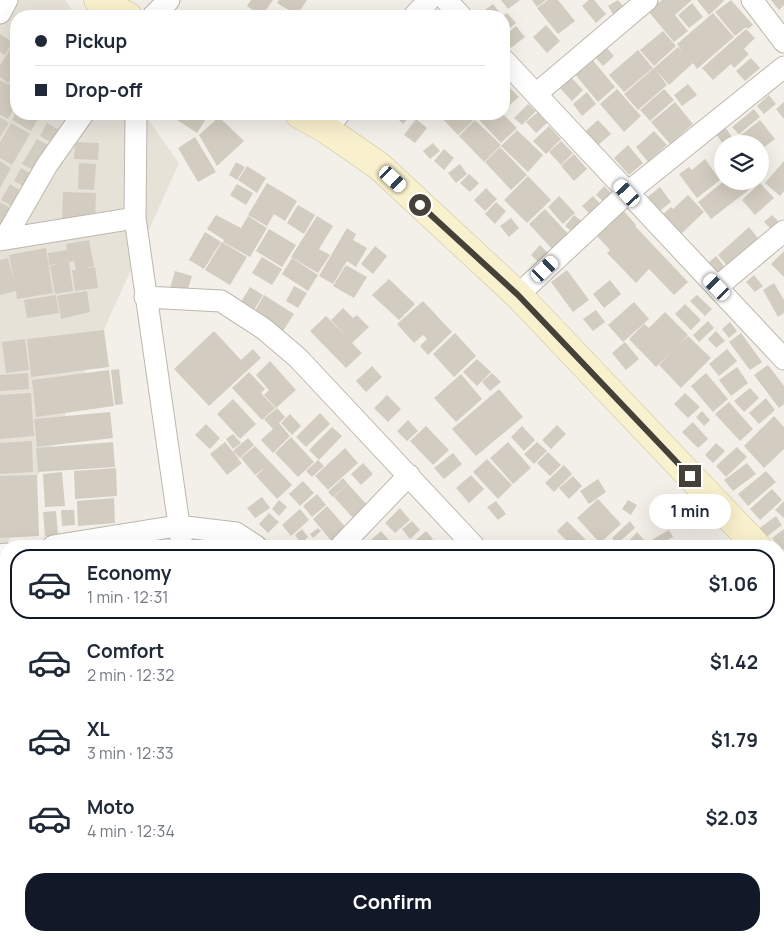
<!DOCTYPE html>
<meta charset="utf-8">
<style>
body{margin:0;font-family:Manrope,sans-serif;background:#f2f2f3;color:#1f2937;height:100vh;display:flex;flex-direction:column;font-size:19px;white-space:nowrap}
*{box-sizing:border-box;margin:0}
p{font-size:16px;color:#747a83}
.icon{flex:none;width:28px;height:28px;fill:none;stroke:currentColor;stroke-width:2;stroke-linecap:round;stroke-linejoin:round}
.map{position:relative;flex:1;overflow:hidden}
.sheet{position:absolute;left:0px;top:540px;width:785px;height:401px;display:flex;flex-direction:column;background:#fff;border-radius:20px 20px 0 0;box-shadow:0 5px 20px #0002}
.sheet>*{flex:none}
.top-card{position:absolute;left:10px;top:10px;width:500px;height:110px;border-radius:20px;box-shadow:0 5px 20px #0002;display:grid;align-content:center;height:110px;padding:0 25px;background:#fff}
.tools{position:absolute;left:714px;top:135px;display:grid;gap:10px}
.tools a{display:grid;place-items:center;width:55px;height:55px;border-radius:50%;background:#fff;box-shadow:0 5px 20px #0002;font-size:25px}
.end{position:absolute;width:22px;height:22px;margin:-11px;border:6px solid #464138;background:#fff;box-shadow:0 0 0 2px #fff}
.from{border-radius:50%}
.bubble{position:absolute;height:35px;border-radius:18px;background:#fff;box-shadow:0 5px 20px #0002;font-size:16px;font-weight:700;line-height:35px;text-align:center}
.car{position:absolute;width:15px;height:30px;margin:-15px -8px;border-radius:6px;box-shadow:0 0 4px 1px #0007;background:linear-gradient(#fff 24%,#345 0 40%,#fff 0 76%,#345 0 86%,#fff 0)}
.top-card b{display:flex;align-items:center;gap:18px;height:48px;font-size:19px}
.top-card b+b{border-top:1px solid #e0e1e3}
.top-card i{width:12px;height:12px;background:#1f2937}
ul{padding:9px 0 0;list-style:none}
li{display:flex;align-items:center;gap:15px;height:70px;margin:0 10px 8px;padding:0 15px;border:2px solid transparent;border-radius:20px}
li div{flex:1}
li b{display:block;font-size:19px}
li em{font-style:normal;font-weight:700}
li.active{border-color:#111827}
li>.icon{width:45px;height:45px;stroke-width:1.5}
.button{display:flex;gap:10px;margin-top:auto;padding:10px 25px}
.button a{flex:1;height:58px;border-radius:20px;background:#111827;color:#fff;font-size:20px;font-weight:700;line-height:58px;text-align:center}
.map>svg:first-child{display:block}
.residential{fill:#e6e2d8}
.building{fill:#d3ccc0}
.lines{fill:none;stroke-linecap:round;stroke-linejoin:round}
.minor-casing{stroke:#bdb8ad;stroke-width:23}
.secondary-casing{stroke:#cdc39e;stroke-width:29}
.minor{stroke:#fff;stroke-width:21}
.secondary{stroke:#f9f0cd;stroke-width:28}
.route{stroke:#464138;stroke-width:6}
</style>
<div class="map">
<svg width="784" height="941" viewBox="0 0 784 941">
<rect width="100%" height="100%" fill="#f3f0e9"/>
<path class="residential" d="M0 0H65L76 16H16V114H144L179 163 0 560Z"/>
<path class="building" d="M251 0H273L262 16 247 6Z
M279 0H307L297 15 277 3Z
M501 0H520L508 9Z
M532 0H546L537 7Z
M548 0H558L575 21 558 34 537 8Z
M589 0H594L606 14 596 23 582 6Z
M618 0 624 7 613 14 608 6Z
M662 0H692L675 15 688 31 674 42 648 11Z
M697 0H723L724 1 709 15Z
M731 0 753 25 748 29 746 27 735 36 715 12Z
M771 0H784V5L779 10Z
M692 3 703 17 689 28 678 15Z
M493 4 502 16H485L482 12Z
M507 13 516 23 504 33V15Z
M713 13 734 37 697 69 693 63 669 85 656 70 667 85 638 110 624 94 678 47 682 51 677 44Z
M546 25 560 41 547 53 533 37Z
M516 26 525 37 511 48 504 36Z
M746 29 755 38 744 49 749 54 734 68 731 64 713 80 702 68Z
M663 31 676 46 654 66 640 50Z
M0 34 12 42 5 55 0 52Z
M14 43 16 44V69L8 83 0 77V65Z
M605 46 614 56 603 66 594 56Z
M638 50 653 68 624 92 609 75Z
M591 58 615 87 598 102 574 73Z
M751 58 760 68 745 81 736 71Z
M16 71V104L8 119 0 115V80L9 85Z
M570 76 583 90 572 101 559 87Z
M688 84 697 95 682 106 674 95Z
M508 86 519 97 505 109 504 91Z
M617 89 641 116 624 132 600 104Z
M664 89 674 100 650 121 640 110Z
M587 92 596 104 582 116 573 104Z
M769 95 776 104 764 114 757 106Z
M675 102 693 124 670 144 651 122Z
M784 102V119L776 109Z
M528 104 536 111 522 125 514 118Z
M754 109 760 117 739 134 732 127Z
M538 112 547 123 536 133 526 122Z
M15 114H41L31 131 12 120Z
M168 114H219L216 118 209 114 197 133Z
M399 114H412L403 124 396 117Z
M438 114H466L473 121 458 135Z
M485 114H503L517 128 501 143 479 120Z
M0 117 9 123 0 138Z
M219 117 244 141 217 166 199 135Z
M416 119 427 128 415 143 404 135Z
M475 120 501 145 484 162 459 136Z
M598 120 611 134 592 150 580 136Z
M760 120 775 139 760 150V144H740L736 139Z
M11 123 30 134 12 165 0 158V142Z
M47 123 59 130 52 143 40 136Z
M549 126 561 139 546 154 533 141Z
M726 128 733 139 723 144 716 134Z
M517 130 543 155 528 172 501 146Z
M654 131 667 145 648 162 636 147Z
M195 137 216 172 198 182 178 148Z
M37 139 50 146 35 171 22 164Z
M561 141 573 153 561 165 549 152Z
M75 142 99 143 98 160 74 159Z
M433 143 440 151 430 159 423 151Z
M628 145 643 163 629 175 614 158Z
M500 147 527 175 511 190 485 162Z
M444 149 454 158 444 170 434 161Z
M574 154 587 169 574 181 561 166Z
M705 159 720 180 697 198 679 174 689 167 692 170Z
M0 161 11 168 0 188Z
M784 161V191L780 196 765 183Z
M236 162 245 167 237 180 229 175Z
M79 163 96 164 94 190 78 189Z
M460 164 467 174 456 183 448 173Z
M247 166 266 178 257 193 238 180Z
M21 168 34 175 27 188 14 181Z
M469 174 479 183 470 192 460 183Z
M528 176 551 200 527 223 504 200Z
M724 181H744L750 189 711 219 698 202Z
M267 183 297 201 285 221 274 214 267 226 248 215Z
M760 183 774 198 755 215 742 200Z
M10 184 24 193 15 208 1 200Z
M237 184 253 193 246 205 230 195Z
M604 186 613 195 605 203 596 195Z
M660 187 671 202 656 214 645 199Z
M486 188 497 199 485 211 474 200Z
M63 192 96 193 95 220H62Z
M688 195 704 212 680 235 662 215 671 207 673 209Z
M559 196 575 213 563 224 548 207Z
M593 196 602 206 592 216 582 206Z
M0 202 12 209 0 230Z
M496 202 506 211 495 224 485 214Z
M298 205 315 215 304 234 287 223Z
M545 209 570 236 554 251 529 224Z
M623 210 636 225 635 226 688 282 674 295 649 269 636 283 607 253 625 235 610 250 596 235Z
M216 215 241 228 248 216 267 228 250 257 223 242 228 233 224 240 207 229Z
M574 215 584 223 575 234 565 226Z
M772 215 780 223 772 230 764 222Z
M317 216 333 226 319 249 330 255 318 273 291 257Z
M511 218 519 228 509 237 500 226Z
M749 227 761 242 730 269 718 255Z
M347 228 356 234 353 240 367 248 356 267 347 261 333 284 319 276Z
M269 229 296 245 282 267 256 251Z
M205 232 221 242 204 269 189 260Z
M89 240 94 266 83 269 95 267 98 288 75 291 72 270H76L74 261 69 262 73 291 55 294 50 266 60 264 49 265 48 253 67 250 66 244Z
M222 242 247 257 230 285 205 270Z
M540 245 549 254 540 264 531 255Z
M375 246 387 256 373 274 361 264Z
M46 248 53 293 17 299 16 291 0 295V260L8 258 14 280 9 255Z
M784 251V277L771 264Z
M716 256 728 271 721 278 708 263Z
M262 257 282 269 272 285 252 273Z
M292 258 318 275 308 291 282 274Z
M346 265 367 277 354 298 333 286Z
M567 270 589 300 573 312 551 282Z
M175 271 192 276 187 292 170 288Z
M754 275 763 286 755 292 746 282Z
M389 279 415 304 399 320 372 295Z
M610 280 621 294 604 308 593 294Z
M774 283 784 300V313L778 317 763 290Z
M294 286 307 293 298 308 286 301Z
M250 287 263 295 254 310 241 302Z
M87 291 90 312 61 319 57 296Z
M56 295 59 313 27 318 24 300Z
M264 295 294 314 283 331 254 313Z
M697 295 712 309 705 316 690 301Z
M423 301 452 332 428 355 420 346 427 339 423 335 414 343 397 324Z
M634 302 649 319 623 342 608 325Z
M685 304 701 320 691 330 675 314Z
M343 308 353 318 357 315 369 327 352 343 362 353 346 368 310 331 326 316 349 339 331 320Z
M596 310 605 322 593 331 583 319Z
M665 312 688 335 677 346 688 336 711 358 681 388 659 365 672 351 656 367 629 339 644 324 649 328Z
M708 321 714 328 699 342 693 335Z
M730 322 737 331 729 338 722 329Z
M104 330 109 367 31 377 27 339Z
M214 331 241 360 253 349 261 358 209 406 174 369Z
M716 331 725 341 716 348 708 339Z
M455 333 476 356 454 377 433 354Z
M741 333 762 362 750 370 729 342Z
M25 339 29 370 6 373 2 342Z
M625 342 639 359 626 370 612 353Z
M727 349 737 361 719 376 709 364Z
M477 359 491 372 477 386 463 372Z
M270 361 296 390 276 408 264 395 269 390 256 375Z
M768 365 784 386V404L779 408 754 375Z
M372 366 382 377 366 392 356 381Z
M737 367 748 383 731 396 719 380Z
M119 369 123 404 115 405 111 370Z
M109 370 114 406 36 417 32 380Z
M249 372 265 389 261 393 275 408 262 420 232 388Z
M28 373 29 389 0 391V375Z
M492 373 501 382 490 391 482 382Z
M706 373 728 399 713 412 691 386Z
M461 374 482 399 456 422 434 398Z
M750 388 759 398 744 412 734 401Z
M499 389 523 417 476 456 452 429Z
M31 393 34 436 0 439V395Z
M685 393 700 407 688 418 674 404Z
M387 395 401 409 388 422 374 408Z
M766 398 775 410 759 424 749 413Z
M233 399 256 424 240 439 217 414Z
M729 402 753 429 740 441 715 414Z
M277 408 285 417 279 423 290 436 273 453 261 440 273 429 264 419Z
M702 411 710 420 704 426 696 417Z
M110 412 113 438 37 447 34 419Z
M320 413 330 424 306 447 296 437Z
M290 414 301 426 292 435 281 423Z
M774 416 784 427V449L764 468 744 446Z
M408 420 418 431 407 441 397 431Z
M693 422 708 439 698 448 682 432Z
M206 424 220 438 210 449 195 435Z
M557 425 566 434 551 449 542 440Z
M426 426 449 450 433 465 410 441Z
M522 426 535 440 524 451 511 437Z
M332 427 342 436 319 460 309 450Z
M233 434 241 443 233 449 226 439Z
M291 437 314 462 298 477 275 453Z
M248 438 254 445 240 458 233 451Z
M32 441 33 472 0 474V443Z
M113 442 115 467 38 472 36 448Z
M225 442 239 459 237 461 239 460 242 463 227 475 210 454Z
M508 442 531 468 513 484 490 458Z
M537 442 547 451 534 464 524 454Z
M716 443 725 451 713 463 705 455Z
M255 446 292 485 277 499 256 476 267 466 255 475 241 458Z
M737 447 747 457 726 477 716 466Z
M345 448 358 463 328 490 315 476Z
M548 452 561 465 550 476 537 463Z
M453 453 462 464 444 479 434 468Z
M487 459 512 485 498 499 473 472Z
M318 460 324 466 312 477 306 471Z
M363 463 373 474 361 485 351 474Z
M747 463 756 474 733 491 724 480Z
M564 465 572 474 554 492 545 483Z
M116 468 117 496 75 499 74 471Z
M766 471 776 482 748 506 738 494Z
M62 472 65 506 45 507 43 474Z
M37 475 39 536 0 538V476Z
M471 475 484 489 469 503 456 488Z
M573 476 582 486 569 499 559 488Z
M343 478 348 484 333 497 328 492Z
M598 479 606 492 589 504 580 491Z
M303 481 314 493 300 506 289 494Z
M348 484 368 506 354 519 334 497Z
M772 489 782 500 760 520 750 509Z
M317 494 326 505 312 517 303 506Z
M262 497 270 508 255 518 247 508Z
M114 498 115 523 78 526 77 501Z
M598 499 621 524 600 543 577 518Z
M279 500 287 507 279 516 272 509Z
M628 500 637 505 631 515 622 509Z
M496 501 506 514 498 520 487 507Z
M784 501V518L775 510Z
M327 506 348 530 333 543 313 519Z
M400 508 410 520 395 533 385 523Z
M300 509 309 520 291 536 282 525Z
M61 510H74L75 525 62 526Z
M56 511 58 535 45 536 43 512Z
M269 513 279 522 268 533 259 524Z
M776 516 782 525 761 541 754 532Z
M412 521 420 530 410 539 402 529Z
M567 521 590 544 587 546H572L557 531Z
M630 521 635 528 617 544 612 538Z
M318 528 321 531 313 538 310 534Z
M302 529 308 537 301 543 295 535Z
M784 529V549L782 551 772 538Z
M669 530 673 537 657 546 653 539Z
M381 531 394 546H364Z
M426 531 433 539 424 546H409Z
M637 532 646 542 642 546H624Z
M0 594H6V616H0Z
M6 618V640H0V619Z
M779 685 784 692V696L779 700Z
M0 696 3 721H6V728H0Z
M784 700V725L779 717V703Z
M779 747 784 753V766L779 771Z
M6 753V775H0V754Z
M0 779 3 797H0Z
M3 784H6V824L0 825V800L5 799Z
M784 818V845L783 846 779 842V823Z
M6 856V877H3L1 857Z
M779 858 784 863V885L779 891Z
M6 888V898L3 899 1 889Z
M784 888V904L779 900V895Z
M779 904 784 909V923L779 929Z
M19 935H39L40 941H19Z
M54 935H76L71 941H54Z
M86 935H111V937L87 939Z
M293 935H305L306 941H294Z
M307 935H330L331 941H308Z
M568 935 569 941H547L545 936Z
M574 935H596L598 941H576Z
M712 935H738L733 941H719Z
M758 935H774L769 941Z
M543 936 544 941H520V940Z
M136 937 137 941H121V938Z"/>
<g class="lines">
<defs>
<path id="minor" d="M446 0 461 16
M752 0 784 42
M0 13 7 0
M153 16 169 0
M414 16 429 0
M504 60 784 359
M536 94 647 0
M136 114 135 218 182 546
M327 130 339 114
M5 238 47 165 83 114
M0 240 135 218
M717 287 784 231
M518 295 627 193 784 67
M145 297 221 301 264 329 298 358 474 546
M53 546 177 526 236 533 256 546
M341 546 409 475
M0 555 6 554
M0 662 6 668
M779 788 784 783
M0 851 6 850
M0 918 2 941
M81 935 82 941
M259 935 260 941
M398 935 400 941
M450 941 484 935
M653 941 655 935"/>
<path id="secondary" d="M98 0 128 16
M299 114 327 130 379 166 518 295 757 546
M779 570 784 575"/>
</defs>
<use href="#minor" class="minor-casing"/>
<use href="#secondary" class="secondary-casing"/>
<use href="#minor" class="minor"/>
<use href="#secondary" class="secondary"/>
</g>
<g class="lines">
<path class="route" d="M420 205 518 295 690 476"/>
</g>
</svg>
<div class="tools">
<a><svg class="icon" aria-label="layers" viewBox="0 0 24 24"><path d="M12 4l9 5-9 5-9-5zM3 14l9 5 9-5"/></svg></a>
</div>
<i class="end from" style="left:420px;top:205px"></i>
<i class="end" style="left:690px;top:476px"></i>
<div class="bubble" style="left:649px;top:494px;width:82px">1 min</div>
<i class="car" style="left:393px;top:179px;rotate:133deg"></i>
<i class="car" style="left:627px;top:193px;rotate:318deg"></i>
<i class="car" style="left:545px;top:269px;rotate:47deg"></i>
<i class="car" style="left:717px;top:287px;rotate:316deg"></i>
<div class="top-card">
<b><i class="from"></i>Pickup</b>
<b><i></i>Drop-off</b>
</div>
<section class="sheet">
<ul>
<li class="active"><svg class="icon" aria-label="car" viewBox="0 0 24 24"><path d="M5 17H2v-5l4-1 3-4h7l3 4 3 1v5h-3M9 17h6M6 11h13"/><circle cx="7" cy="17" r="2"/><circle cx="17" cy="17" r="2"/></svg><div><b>Economy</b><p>1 min · 12:31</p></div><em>$1.06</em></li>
<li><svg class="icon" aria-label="car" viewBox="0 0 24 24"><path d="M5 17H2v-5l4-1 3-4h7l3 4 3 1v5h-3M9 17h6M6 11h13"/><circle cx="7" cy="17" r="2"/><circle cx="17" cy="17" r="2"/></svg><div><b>Comfort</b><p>2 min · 12:32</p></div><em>$1.42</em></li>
<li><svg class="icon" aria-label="car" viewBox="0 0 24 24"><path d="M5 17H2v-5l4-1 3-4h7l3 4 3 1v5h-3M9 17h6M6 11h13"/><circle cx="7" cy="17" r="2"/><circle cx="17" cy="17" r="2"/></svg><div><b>XL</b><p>3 min · 12:33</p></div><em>$1.79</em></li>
<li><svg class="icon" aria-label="car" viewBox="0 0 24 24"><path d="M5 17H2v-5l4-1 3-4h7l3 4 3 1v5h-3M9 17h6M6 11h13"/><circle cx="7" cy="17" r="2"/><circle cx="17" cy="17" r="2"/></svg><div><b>Moto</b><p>4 min · 12:34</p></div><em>$2.03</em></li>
</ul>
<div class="button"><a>Confirm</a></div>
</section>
</div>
